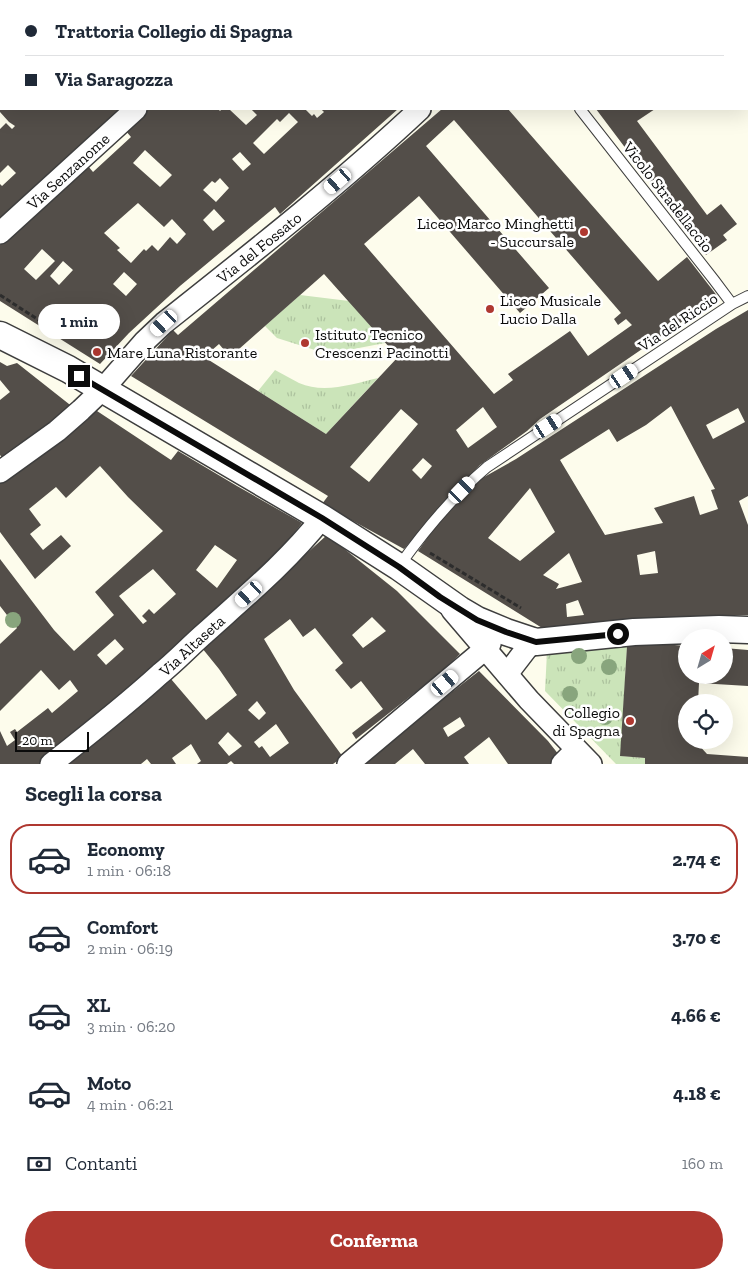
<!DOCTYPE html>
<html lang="it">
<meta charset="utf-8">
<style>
body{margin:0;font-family:"Zilla Slab",serif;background:#f6f6f7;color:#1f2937;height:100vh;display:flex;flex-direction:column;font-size:19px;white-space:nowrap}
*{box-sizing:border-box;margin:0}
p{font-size:16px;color:#747a83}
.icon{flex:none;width:28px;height:28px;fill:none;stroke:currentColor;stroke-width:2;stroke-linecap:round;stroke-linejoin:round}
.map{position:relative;height:764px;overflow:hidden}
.sheet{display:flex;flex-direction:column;background:#fff;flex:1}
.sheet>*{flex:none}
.hud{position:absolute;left:0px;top:0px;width:749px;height:110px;box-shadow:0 5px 20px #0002;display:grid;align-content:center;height:110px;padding:0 25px;background:#fff}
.needle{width:32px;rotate:37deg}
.buttons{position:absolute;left:678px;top:629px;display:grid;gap:10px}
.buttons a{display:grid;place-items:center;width:55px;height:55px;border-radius:50%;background:#fff;box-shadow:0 5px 20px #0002;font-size:25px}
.scale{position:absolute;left:15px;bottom:12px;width:74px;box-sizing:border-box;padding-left:5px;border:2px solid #0b0b0b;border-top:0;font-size:14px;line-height:18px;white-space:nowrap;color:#0b0b0b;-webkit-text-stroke:4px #fff;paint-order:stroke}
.end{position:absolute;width:22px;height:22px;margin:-11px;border:6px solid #0b0b0b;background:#fff;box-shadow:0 0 0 2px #fff}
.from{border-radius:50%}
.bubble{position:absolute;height:35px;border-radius:18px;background:#fff;box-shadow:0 5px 20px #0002;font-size:16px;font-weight:700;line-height:35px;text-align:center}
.car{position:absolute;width:15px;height:30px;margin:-15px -8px;border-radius:6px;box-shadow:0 0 4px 1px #0007;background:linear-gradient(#fff 24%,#345 0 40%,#fff 0 76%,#345 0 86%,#fff 0)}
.hud b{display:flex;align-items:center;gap:18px;height:48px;font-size:19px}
.hud b+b{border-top:1px solid #e0e1e3}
.hud i{width:12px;height:12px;background:#1f2937}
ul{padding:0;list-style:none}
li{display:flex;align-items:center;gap:15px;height:70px;margin:0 10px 8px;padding:0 15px;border:2px solid transparent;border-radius:20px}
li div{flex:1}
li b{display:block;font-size:19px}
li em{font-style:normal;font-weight:700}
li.on{border-color:#af3830}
li>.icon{width:45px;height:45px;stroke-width:1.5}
h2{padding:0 25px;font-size:22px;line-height:60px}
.pay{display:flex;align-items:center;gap:12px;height:55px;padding:0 25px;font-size:19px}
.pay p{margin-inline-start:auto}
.primary-button{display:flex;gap:10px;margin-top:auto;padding:10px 25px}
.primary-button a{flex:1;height:58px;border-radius:30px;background:#af3830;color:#fff;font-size:20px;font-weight:700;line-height:58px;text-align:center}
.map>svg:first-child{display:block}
.grass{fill:url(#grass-tufts)}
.building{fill:#534e49;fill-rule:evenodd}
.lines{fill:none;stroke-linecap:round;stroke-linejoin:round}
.service-casing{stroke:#3e3e3e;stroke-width:12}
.minor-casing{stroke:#3e3e3e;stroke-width:24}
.tertiary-casing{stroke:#3e3e3e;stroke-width:29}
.path{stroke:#2d2d2d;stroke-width:3;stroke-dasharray:5 2.5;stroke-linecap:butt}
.service{stroke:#fff;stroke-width:10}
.minor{stroke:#fff;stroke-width:21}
.tertiary{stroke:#fff;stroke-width:26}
.tree{fill:#88a57d}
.route{stroke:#0b0b0b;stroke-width:6}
.poi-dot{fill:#af3830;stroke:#fff;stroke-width:2}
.labels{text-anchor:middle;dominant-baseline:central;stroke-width:5;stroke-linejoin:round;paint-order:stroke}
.street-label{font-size:16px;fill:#0b0b0b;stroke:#fff}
.poi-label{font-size:16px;fill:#0b0b0b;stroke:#fff;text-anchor:start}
</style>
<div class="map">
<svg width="748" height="764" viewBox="0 0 748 764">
<defs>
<pattern id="grass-tufts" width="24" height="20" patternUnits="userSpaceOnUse" patternTransform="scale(1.25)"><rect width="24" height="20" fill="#cbe4b9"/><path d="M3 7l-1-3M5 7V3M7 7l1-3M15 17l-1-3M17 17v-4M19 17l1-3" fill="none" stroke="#adc29e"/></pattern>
</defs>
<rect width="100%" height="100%" fill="#fdfcec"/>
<path class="grass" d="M300 295 349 301 385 343 343 351H318L277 338 265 326Z
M275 370C283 374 291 379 299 383 324 394 353 384 378 378L326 434 258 391Z
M627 646 621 756 645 758V764H616L545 691 547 652Z"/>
<path class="building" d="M0 109H121L0 220V184L2 186 16 173 8 165 0 173V129L6 123 12 129 15 126 9 122 0 112Z
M149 109H218L220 111 222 109H229L246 125 257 115 251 109H305L312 116 314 114 317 118 324 112 321 109H398L280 214 275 207 180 286 129 333 100 364 0 301V245L88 166 93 172 131 137 125 130ZM289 113 298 122 264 154 253 143 277 119 280 122ZM145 150 172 175 160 187 133 163ZM240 152 251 164 243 171 232 159ZM220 178 229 188 216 202 203 190 212 181 215 183ZM138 203 164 227 172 219 186 234 177 244 170 237 158 251 152 245 146 251 144 249 131 263 117 250 120 248 104 233ZM214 209 225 221 213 231 203 220ZM42 249 55 261 36 280 24 269ZM63 261 73 270 59 285 50 276ZM124 272 137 284 126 296 113 284Z
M442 109H508L658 281 687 257 718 297 540 419 527 431 480 465 439 509 404 549 322 504 328 496 131 376 173 330 178 335ZM454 120 621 313 614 319 618 325 626 319 632 325 588 356 570 331 508 374 513 380 494 394 364 244 419 196 520 313 549 288 426 146ZM324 274 398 357 326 434 204 357 219 344 230 357ZM483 407 497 427 468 448 456 430ZM401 409 418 424 369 482 350 467ZM423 458 432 466 421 479 412 470Z
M596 109H655L637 121 707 215 721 204 737 224 723 235 727 240 706 255Z
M748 310V496L739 501 748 525V615L677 617 547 631 418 551 445 513 477 481 516 459 716 329ZM671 406 715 489 711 490 718 509 700 515 694 496 654 508 663 523 605 535 560 460 609 429 617 442 646 425ZM738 408 745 422 713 439 706 425ZM530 488 555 532 520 561 488 538ZM655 551 658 573 640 575 637 555ZM569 553 582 582 556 589 559 584 543 575ZM578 600 584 615 567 617 566 604Z
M0 362 7 366 17 363 74 408 5 461 0 455V400L10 392 0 380Z
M94 409 171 460 178 451 237 486 302 523 270 564 115 702 40 764H0V731L7 746 15 740 10 732 15 729 17 732 48 708 52 713 78 691 70 680 59 690 41 670 0 711V644L17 628 0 606V559L54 630 74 651 114 615 95 592 163 531 128 497 100 466 66 498 56 487 29 509 41 525 30 534 43 550 61 535 71 546 35 579 0 532V481ZM215 545 237 560 217 588 196 570ZM153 569 176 594 154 614 149 609 142 616 147 621 143 624 119 596ZM115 639 124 649 106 665 97 655Z
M327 535 397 591 460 654 440 673 356 739 352 733 383 709 361 681 351 689 335 670 343 663 315 628 303 637 290 619 264 639 294 690 343 757 333 764H234L231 761 227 764H197L201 761 191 744 172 758 176 764H151L147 759 141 764H66L171 679 206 720 237 695 219 669 202 648ZM372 617 386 631 363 648 352 635ZM257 701 266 713 259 720 248 710ZM276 724 289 743 270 757 262 746 259 748 254 742ZM228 732 242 746 229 756 218 743Z
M652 643 686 646V675H724V648L748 650V686L699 683 698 702H686V740H696V742L707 754 748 757V764H645V758L620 756 627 646Z
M479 671 548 741 559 755 550 764H508L489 737 464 757 469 764H425L413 749 395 764H363L429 710ZM460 717 465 726 448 737 443 728Z"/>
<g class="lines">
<defs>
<path id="service" d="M580 109 714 280 732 304
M399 566C425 530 453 496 487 467L732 304 748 296"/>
<g id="minor">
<path d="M253 1 254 0"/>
<path d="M497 1V0"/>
<path id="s1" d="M0 233 136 109"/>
<path id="s2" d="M0 472 57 431 81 410 103 389 145 341 164 323C251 254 339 185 420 109"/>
<path d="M452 610 529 700 591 764"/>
<path d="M507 674 527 648 536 642"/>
<path id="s3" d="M51 764C88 735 125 706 160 674 176 661 190 646 205 633 246 596 288 561 322 518"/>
<path d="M348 764 478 655 490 644 491 638"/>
<path d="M562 764 576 750"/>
</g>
<path id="tertiary" d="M0 335 68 369 322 518 399 567 460 610 477 620 506 632 536 642 634 632 719 629 748 630"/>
</defs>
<use href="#service" class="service-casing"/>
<use href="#minor" class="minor-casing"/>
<use href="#tertiary" class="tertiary-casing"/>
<path class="path" d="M0 295 65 337
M430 553 521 608"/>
<use href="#service" class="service"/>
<use href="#minor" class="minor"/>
<use href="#tertiary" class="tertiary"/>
</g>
<g class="tree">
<circle cx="13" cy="620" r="8"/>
<circle cx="579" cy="656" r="8"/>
<circle cx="609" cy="667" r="8"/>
<circle cx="570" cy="694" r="8"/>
<circle cx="605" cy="717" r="8"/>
</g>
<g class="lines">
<path class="route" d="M79 376 322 518 399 567 440 597 477 620 506 632 536 642 618 634"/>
</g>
<g class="poi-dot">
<circle cx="584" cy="232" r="5"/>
<circle cx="490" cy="309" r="5"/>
<circle cx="305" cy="343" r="5"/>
<circle cx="97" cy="352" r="5"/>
<circle cx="630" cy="721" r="5"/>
</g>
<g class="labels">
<g class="street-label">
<text stroke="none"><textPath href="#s1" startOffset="92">Via Senzanome</textPath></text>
<text transform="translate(668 197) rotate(52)">Vicolo Stradellaccio</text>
<text stroke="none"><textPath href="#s2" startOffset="344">Via del Fossato</textPath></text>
<text transform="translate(678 322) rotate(-34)">Via del Riccio</text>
<text stroke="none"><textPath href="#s3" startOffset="184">Via Altaseta</textPath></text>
</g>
<g class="poi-label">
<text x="574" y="223" text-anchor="end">Liceo Marco Minghetti<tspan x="574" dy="18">- Succursale</tspan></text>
<text x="500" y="300">Liceo Musicale<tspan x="500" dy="18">Lucio Dalla</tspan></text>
<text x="315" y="334">Istituto Tecnico<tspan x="315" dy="18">Crescenzi Pacinotti</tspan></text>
<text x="107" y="352">Mare Luna Ristorante</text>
<text x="620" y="712" text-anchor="end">Collegio<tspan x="620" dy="18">di Spagna</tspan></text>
</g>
</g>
</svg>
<div class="buttons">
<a><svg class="needle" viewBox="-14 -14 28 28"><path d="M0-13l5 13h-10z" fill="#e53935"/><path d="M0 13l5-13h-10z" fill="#747a83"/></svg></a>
<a><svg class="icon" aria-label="locate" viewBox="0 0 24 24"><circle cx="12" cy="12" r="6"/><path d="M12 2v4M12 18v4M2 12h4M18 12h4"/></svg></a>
</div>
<div class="scale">20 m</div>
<i class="end from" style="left:618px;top:634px"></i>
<i class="end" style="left:79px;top:376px"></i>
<div class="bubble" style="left:38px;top:304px;width:82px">1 min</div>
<i class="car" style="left:338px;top:181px;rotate:229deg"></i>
<i class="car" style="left:164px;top:323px;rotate:227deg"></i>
<i class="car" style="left:624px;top:376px;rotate:56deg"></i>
<i class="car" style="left:548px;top:426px;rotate:57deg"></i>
<i class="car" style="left:462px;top:490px;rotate:44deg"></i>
<i class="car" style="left:249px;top:594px;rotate:228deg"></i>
<i class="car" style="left:445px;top:683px;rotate:50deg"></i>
<div class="hud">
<b><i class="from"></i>Trattoria Collegio di Spagna</b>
<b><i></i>Via Saragozza</b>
</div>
</div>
<section class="sheet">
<h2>Scegli la corsa</h2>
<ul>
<li class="on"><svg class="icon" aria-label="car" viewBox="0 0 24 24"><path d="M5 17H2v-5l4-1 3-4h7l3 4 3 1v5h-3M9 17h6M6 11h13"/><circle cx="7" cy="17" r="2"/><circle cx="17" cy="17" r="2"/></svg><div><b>Economy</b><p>1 min · 06:18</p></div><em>2.74 €</em></li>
<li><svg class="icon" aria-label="car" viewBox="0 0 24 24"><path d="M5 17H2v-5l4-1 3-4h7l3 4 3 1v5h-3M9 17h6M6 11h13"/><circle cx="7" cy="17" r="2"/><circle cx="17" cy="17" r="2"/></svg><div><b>Comfort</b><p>2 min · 06:19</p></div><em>3.70 €</em></li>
<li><svg class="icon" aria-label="car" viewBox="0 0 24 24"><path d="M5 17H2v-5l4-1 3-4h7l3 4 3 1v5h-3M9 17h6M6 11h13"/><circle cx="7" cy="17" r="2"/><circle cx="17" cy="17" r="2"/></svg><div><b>XL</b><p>3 min · 06:20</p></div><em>4.66 €</em></li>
<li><svg class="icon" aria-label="car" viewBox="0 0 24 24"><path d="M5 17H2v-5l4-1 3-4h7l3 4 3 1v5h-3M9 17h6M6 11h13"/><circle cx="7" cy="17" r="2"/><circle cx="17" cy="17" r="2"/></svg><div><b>Moto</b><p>4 min · 06:21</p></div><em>4.18 €</em></li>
</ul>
<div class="pay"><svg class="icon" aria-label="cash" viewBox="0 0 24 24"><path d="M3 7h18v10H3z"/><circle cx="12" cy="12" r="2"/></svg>Contanti<p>160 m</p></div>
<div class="primary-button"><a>Conferma</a></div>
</section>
